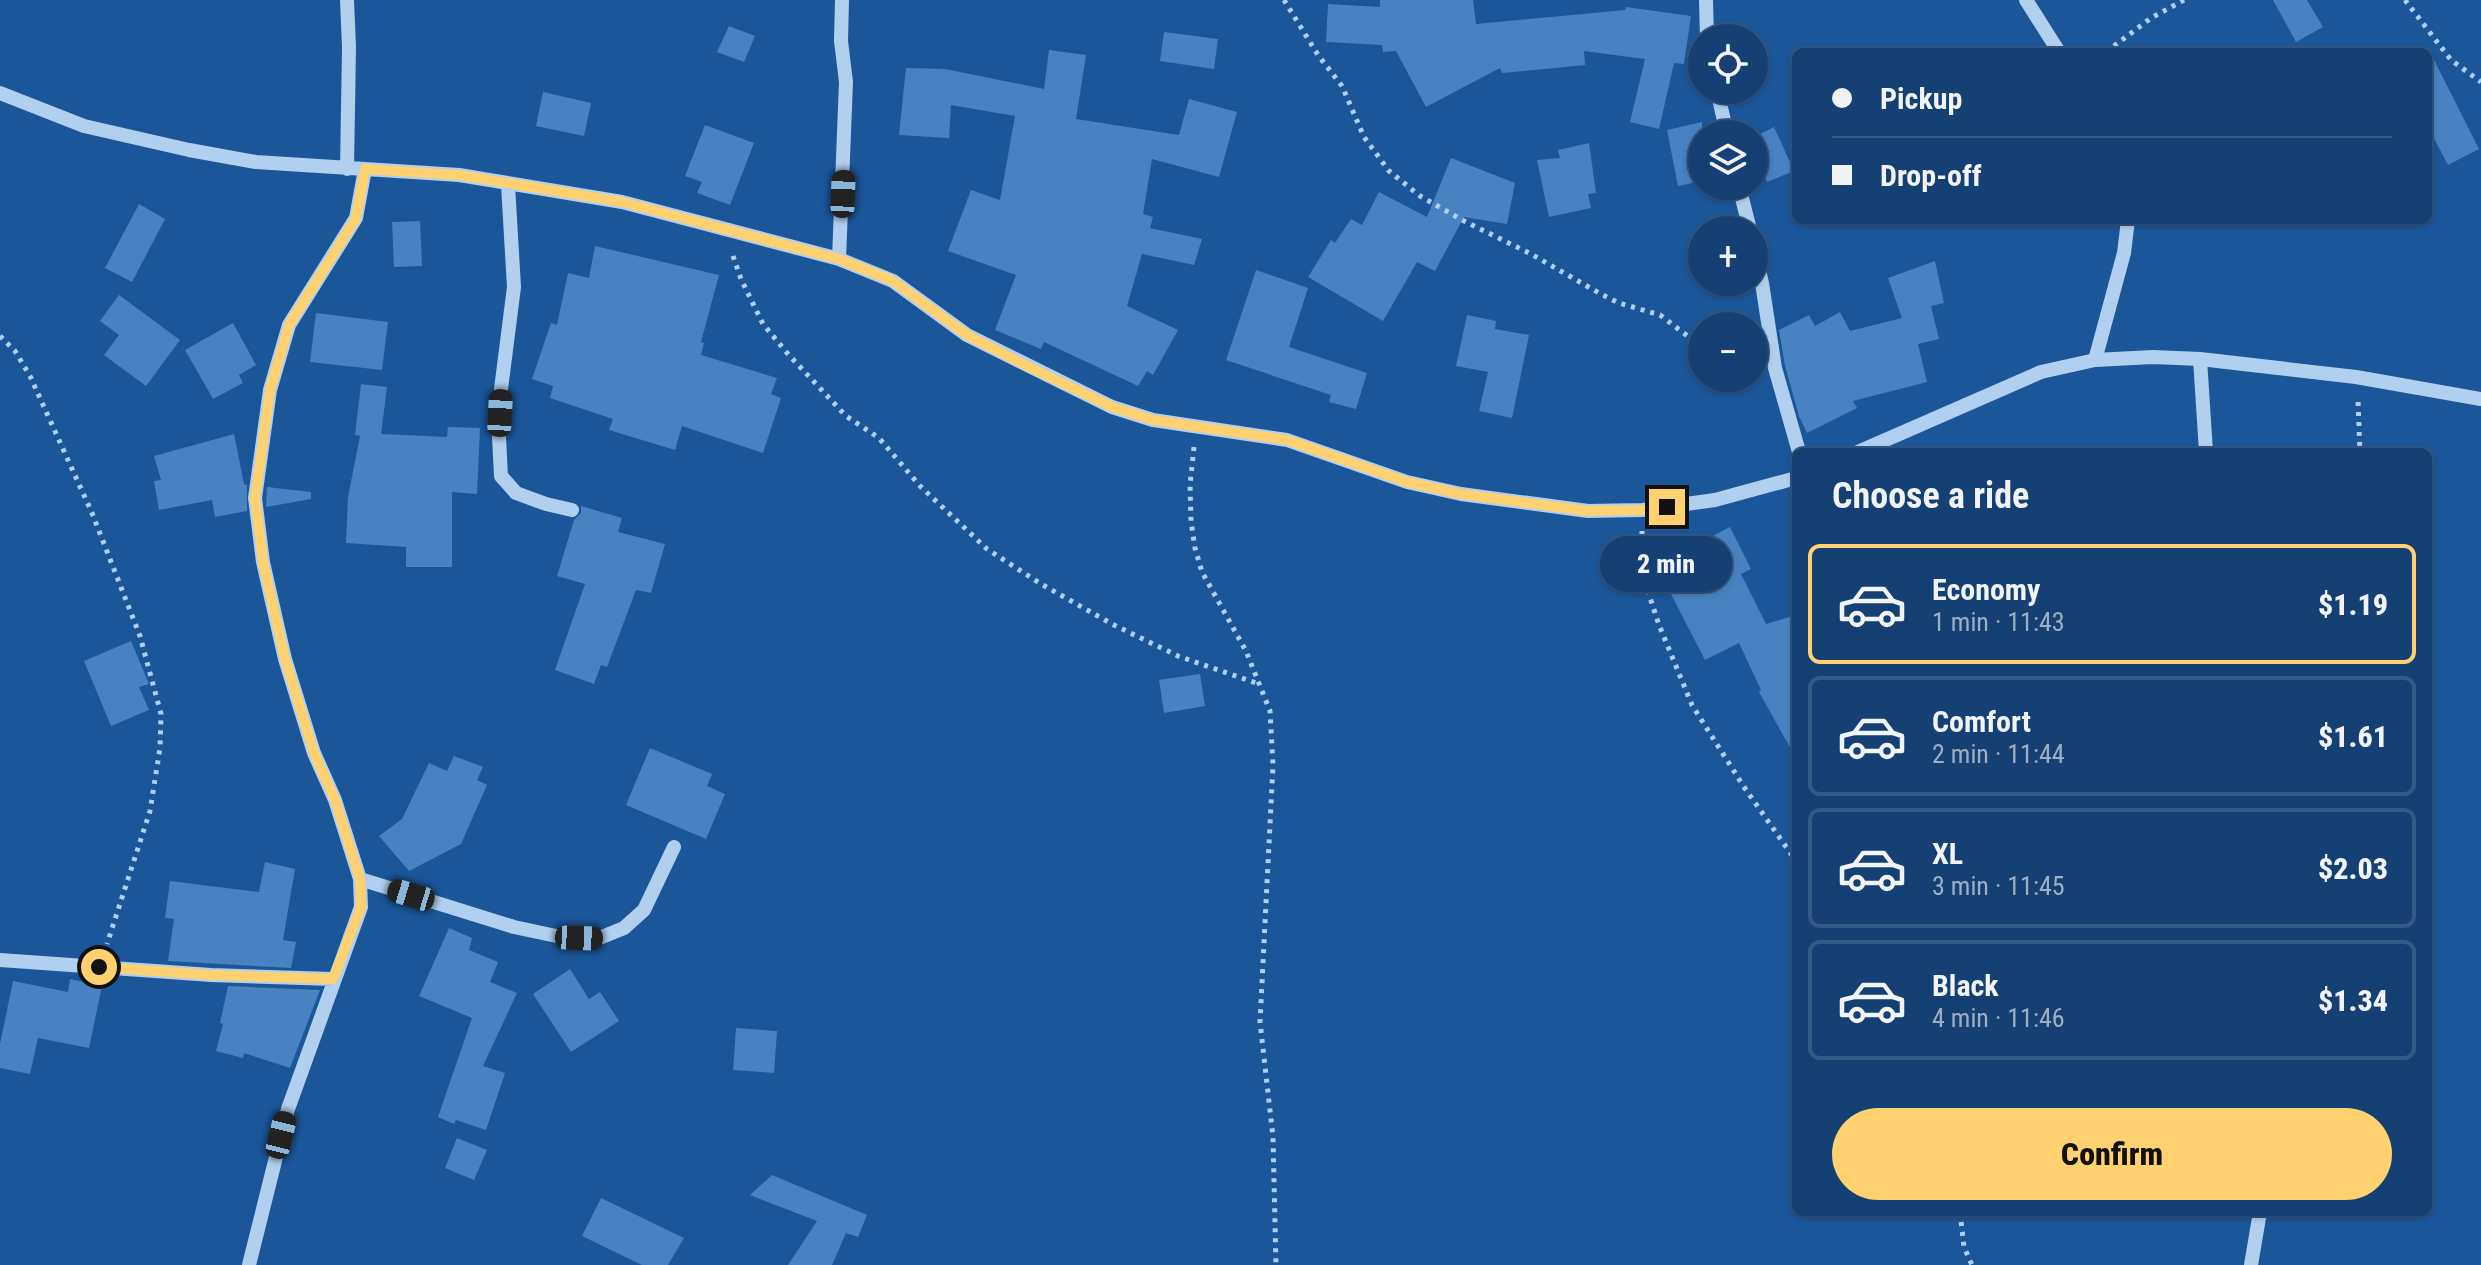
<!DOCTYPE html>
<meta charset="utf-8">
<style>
body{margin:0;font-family:"Roboto Condensed",sans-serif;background:#214b7b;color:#f1f3f6;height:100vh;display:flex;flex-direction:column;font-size:30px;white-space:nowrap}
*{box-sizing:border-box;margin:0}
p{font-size:26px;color:#9dafc4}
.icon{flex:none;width:44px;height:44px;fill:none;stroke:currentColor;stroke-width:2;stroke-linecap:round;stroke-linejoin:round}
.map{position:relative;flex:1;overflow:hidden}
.sheet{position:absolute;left:1792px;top:448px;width:640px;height:768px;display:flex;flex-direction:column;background:#144073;border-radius:12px;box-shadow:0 2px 6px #0004,0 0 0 2px #335985}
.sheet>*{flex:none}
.banner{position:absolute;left:1792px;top:48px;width:640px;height:176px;border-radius:12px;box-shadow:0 2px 6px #0004,0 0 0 2px #335985;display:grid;align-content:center;height:176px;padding:0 40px;background:#144073}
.fabs{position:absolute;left:1688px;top:24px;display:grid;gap:16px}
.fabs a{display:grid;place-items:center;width:80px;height:80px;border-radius:50%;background:#144073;box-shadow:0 2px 6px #0004,0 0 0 2px #335985;font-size:40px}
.end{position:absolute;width:36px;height:36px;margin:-18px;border:10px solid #ffd170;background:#111;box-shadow:0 0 0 4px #111}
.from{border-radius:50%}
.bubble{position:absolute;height:56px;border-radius:28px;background:#144073;box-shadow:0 2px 6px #0004,0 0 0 2px #335985;font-size:26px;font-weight:800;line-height:56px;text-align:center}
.car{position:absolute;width:24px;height:48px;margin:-24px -12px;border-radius:10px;box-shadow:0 0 6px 2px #0007;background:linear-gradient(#222 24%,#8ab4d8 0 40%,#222 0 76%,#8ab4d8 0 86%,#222 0)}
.banner b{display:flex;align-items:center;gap:28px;height:76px;font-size:30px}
.banner b+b{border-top:2px solid #335985}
.banner i{width:20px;height:20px;background:#f1f3f6}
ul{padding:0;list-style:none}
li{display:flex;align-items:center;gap:24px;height:120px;margin:0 16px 12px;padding:0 24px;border:4px solid #335985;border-radius:12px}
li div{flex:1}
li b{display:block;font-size:30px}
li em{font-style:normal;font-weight:800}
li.active{border-color:#ffd170}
li>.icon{width:72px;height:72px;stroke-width:1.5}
h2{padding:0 40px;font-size:36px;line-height:96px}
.button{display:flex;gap:16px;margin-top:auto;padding:16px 40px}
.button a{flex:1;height:92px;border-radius:48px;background:#ffd170;color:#111;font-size:32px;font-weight:800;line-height:92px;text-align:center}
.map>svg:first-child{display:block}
.building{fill:#4882c1}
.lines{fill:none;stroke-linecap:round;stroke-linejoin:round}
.path{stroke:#b1d0f0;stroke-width:5;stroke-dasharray:4 6;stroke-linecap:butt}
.minor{stroke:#b1d0f0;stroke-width:14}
.route{stroke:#ffd170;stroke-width:10}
</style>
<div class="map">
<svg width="2481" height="1265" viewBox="0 0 2481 1265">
<rect width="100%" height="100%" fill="#1b5699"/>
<path class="building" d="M1380 0H1473L1476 24 1625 10 1626 7 1691 16 1684 64 1674 63 1659 129 1630 122 1645 59 1584 51 1585 65 1502 73 1500 68 1426 107 1396 51 1383 52 1382 45 1326 42 1328 4 1380 7Z
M2273 0H2307L2323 27 2296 42Z
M729 26 755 36 744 62 717 52Z
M1164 32 1218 39 1214 69 1160 61Z
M2428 48 2479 149 2448 165 2428 127Z
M1049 50 1086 55 1076 119 1179 135 1189 99 1237 112 1219 177 1152 159 1143 214 1153 217 1150 228 1202 239 1194 265 1142 254 1127 306 1178 330 1153 375 1147 371 1138 386 1044 342 1041 349 995 330 1016 275 948 251 971 190 1000 200 1015 116 951 105 949 138 899 135 906 68 945 69 1044 89Z
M543 92 591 103 584 136 536 126Z
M1702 122V181L1678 186 1667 130Z
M705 125 754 143 730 205 697 193 702 182 685 176Z
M1774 127 1794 171 1767 182 1754 153V137Z
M1589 143 1596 193 1588 194 1591 208 1549 217 1537 160 1560 158 1558 150Z
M1451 158 1515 183 1507 224 1464 217 1435 271 1417 262 1383 321 1308 277 1331 240 1335 243 1351 219 1362 225 1379 192 1427 217Z
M139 204 165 219 132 282 105 268Z
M420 221 422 266 394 267 392 222Z
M595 246 719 275 701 342 704 343 701 355 777 378 771 394 781 398 763 453 682 426 675 450 609 430 613 419 550 398 553 386 532 379 551 323 557 325 568 273 589 278Z
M1935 261 1944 303 1931 306 1939 339 1918 344 1927 382 1853 401 1857 408 1807 433 1799 416 1785 366 1779 330 1809 315 1815 326 1840 312 1850 331 1902 318 1888 278Z
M1256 270 1308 288 1289 347 1367 373 1356 409 1329 402 1331 395 1226 360Z
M119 295 180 340 146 386 104 355 119 335 100 321Z
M316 313 388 322 382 370 310 362Z
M1467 315 1496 321 1495 329 1529 335 1512 418 1479 411 1488 372 1456 366Z
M233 323 256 365 239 375 243 383 213 399 185 350Z
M361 384 387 387 381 434 447 437 448 427 480 428 477 494 452 492V567H406V547L346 543 348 497 360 436 355 435Z
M234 434 244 484 247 485V511L215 517 212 500 159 510 154 481 161 480 154 456Z
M267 487 311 492V499L266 507Z
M581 506 622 518 618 532 665 544 651 593 636 590 607 667 601 665 594 684 555 670 585 584 557 576 574 520 581 513Z
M1730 527 1751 569 1741 574 1766 624 1796 615V758L1759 692 1761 690 1739 643 1705 660 1656 565Z
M131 641 149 684 139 687 149 710 111 726 84 661Z
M1200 674 1205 706 1164 713 1159 680Z
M650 748 712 774 707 786 725 794 706 839 626 805Z
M454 756 483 767 477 780 487 785 461 844 409 871 379 836 402 819 429 763 447 771Z
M265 862 295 869 283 940 296 942 291 968 168 961 174 919 165 918 170 881 259 892Z
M449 928 472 938 469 950 498 962 490 982 517 993 483 1066 505 1073 486 1130 456 1120 454 1124 438 1117 472 1018 419 996Z
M570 969 589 999 600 992 619 1021 571 1052 533 994Z
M70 979 102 986 89 1048 38 1038 30 1074 0 1068V1044L13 981 68 992Z
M228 986 320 990 290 1068 244 1053 243 1058 216 1051 223 1024 220 1023Z
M736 1028 777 1031 774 1073 733 1070Z
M457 1138 487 1150 474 1180 445 1168Z
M772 1175 867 1215 858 1237 846 1233 832 1265H788L817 1221 750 1195Z
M601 1198 684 1238 668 1265H642L582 1236Z"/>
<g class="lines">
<path class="path" d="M1284 0 1318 55 1342 86 1364 137 1389 171 1420 196 1462 220 1531 254 1599 293 1619 303 1660 315 1702 347
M2405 0 2451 60 2481 82
M2106 52 2151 18 2184 0
M733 256 741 279 763 324 788 354 846 416 879 438 920 486 987 549 1041 584 1112 624 1178 656 1259 684
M0 336 15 351 30 376 92 513 140 636 161 714 160 748 150 811 107 944
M2358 402 2360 452
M1194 447 1190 485 1191 521 1195 548 1202 572 1246 651 1270 711 1273 765 1260 1022 1273 1137 1276 1265
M1642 531V573L1659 625 1692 705 1744 787 1796 861
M1960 1212 1964 1247 1972 1265"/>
<path class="minor" d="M347 0 349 47 347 169
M1706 0 1707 38
M2026 0 2059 52
M1717 90 1727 134
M0 93 84 126 189 150 256 162 459 175 622 202 839 259 893 281 967 335 1112 407 1153 420 1287 440 1407 482 1461 494 1588 511 1643 510 1715 500 1796 478
M508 185 514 287 501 389 499 437 501 476 516 493 546 504 572 510
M1739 186 1750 230
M1754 249 1762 283 1775 368 1799 452
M839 259 846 82 841 41 842 0
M2200 359 2206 452
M2095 360 2124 253 2128 220
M1858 452 2041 372 2095 360 2153 357 2200 359 2356 377 2481 399
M360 879 514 927 561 937 597 939 624 928 644 910 674 847
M0 960 211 975 333 979
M249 1265 288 1109 361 907 360 879 335 800 314 753 285 659 263 562 255 498 270 390 289 325 356 218 365 169
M2251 1265 2260 1212"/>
</g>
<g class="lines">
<path class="route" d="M99 967 211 975 333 979 361 907 360 879 335 800 314 753 285 659 263 562 255 498 270 390 289 325 356 218 365 169 459 175 622 202 839 259 893 281 967 335 1021 363 1112 407 1153 420 1287 440 1407 482 1461 494 1588 511 1643 510 1667 507"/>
</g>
</svg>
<div class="fabs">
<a><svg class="icon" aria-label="locate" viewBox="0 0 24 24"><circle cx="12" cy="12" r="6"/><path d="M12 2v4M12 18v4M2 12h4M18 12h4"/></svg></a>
<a><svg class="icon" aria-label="layers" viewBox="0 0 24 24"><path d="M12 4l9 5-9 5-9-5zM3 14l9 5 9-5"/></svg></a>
<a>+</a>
<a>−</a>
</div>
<i class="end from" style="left:99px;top:967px"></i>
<i class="end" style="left:1667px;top:507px"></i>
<div class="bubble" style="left:1600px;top:536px;width:132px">2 min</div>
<i class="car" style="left:843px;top:194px;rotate:2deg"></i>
<i class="car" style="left:500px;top:413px;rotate:3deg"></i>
<i class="car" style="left:411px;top:895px;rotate:287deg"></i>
<i class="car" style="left:579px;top:938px;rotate:92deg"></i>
<i class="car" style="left:281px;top:1135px;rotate:14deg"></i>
<div class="banner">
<b><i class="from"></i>Pickup</b>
<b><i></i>Drop-off</b>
</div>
<section class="sheet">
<h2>Choose a ride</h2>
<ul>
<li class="active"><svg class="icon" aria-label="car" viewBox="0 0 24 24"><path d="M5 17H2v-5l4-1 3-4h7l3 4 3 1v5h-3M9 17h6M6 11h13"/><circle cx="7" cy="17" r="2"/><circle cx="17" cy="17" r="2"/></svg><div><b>Economy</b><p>1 min · 11:43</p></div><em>$1.19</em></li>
<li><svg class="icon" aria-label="car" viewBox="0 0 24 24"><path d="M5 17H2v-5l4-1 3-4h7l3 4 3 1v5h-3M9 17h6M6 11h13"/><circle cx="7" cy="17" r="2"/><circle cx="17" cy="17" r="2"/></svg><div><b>Comfort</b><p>2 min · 11:44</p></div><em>$1.61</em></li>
<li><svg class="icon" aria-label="car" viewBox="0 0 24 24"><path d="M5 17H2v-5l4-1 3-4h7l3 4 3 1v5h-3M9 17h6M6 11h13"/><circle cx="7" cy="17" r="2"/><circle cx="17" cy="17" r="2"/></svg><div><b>XL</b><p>3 min · 11:45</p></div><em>$2.03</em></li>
<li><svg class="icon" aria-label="car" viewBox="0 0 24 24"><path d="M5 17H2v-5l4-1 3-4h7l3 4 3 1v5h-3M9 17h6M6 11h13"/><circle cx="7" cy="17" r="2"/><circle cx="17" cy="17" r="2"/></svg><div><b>Black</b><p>4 min · 11:46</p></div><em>$1.34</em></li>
</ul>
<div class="button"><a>Confirm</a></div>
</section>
</div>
